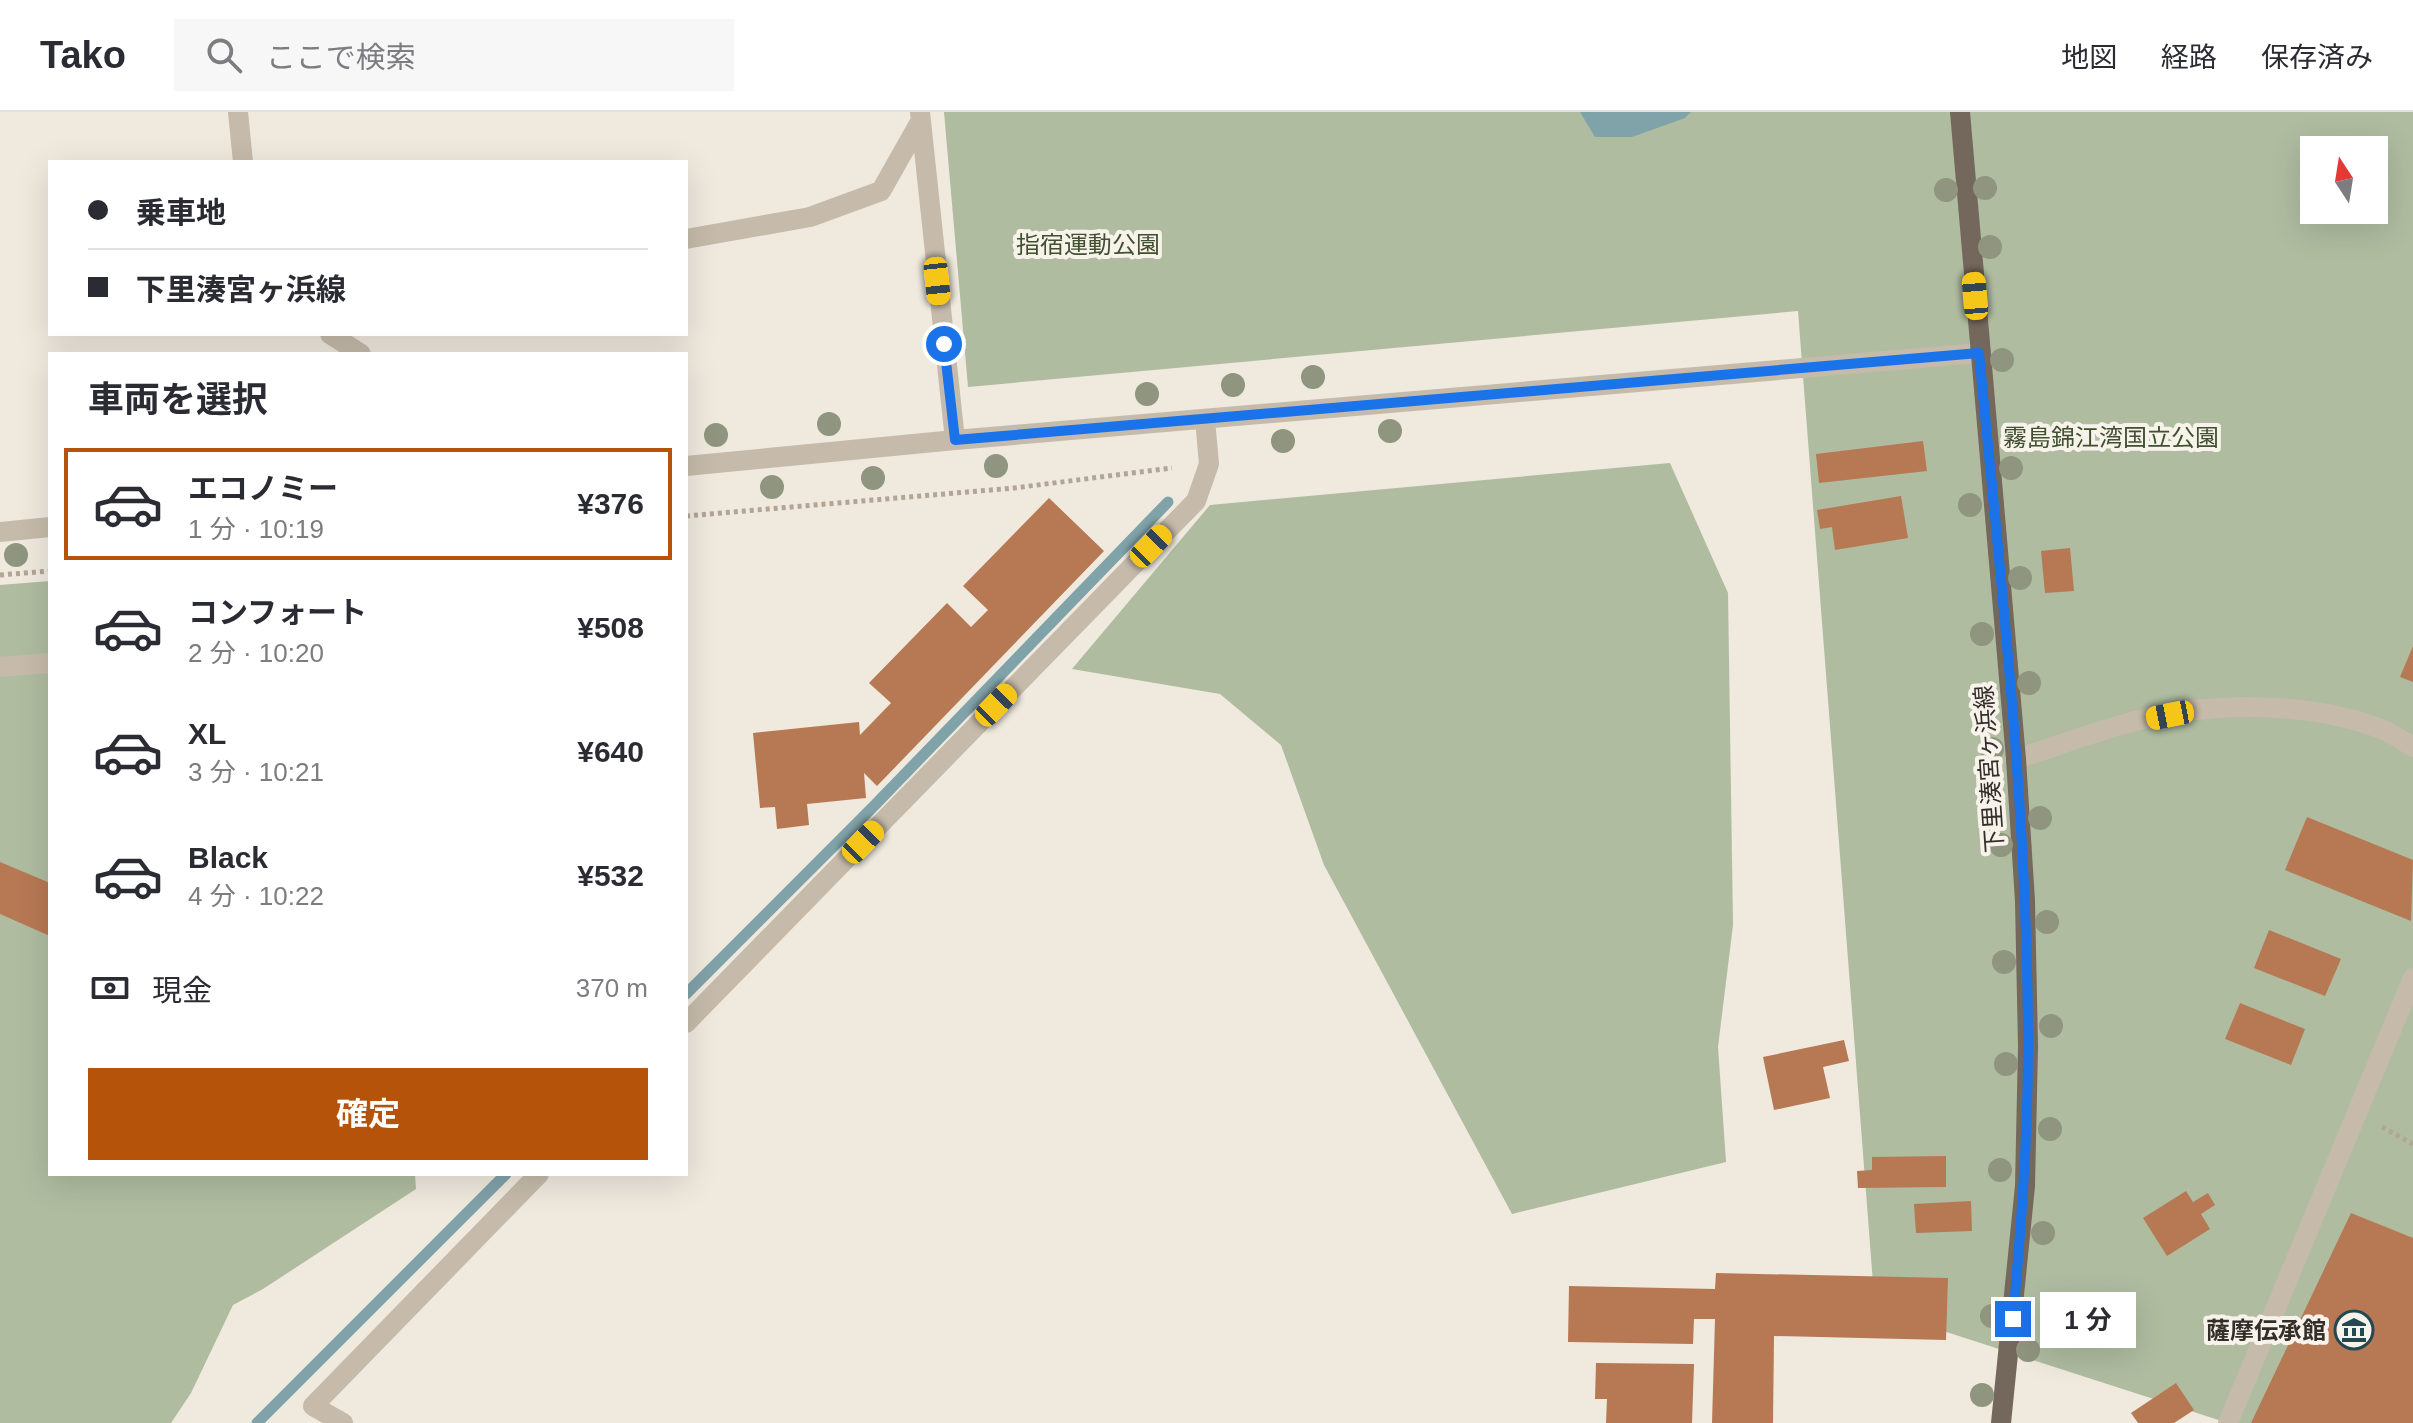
<!DOCTYPE html>
<html lang="ja">
<meta charset="utf-8">
<style>
body{margin:0;font-family:Arial,"Noto Sans JP",sans-serif;background:#f7f7f7;color:#2b2b33;height:100vh;display:flex;flex-direction:column;font-size:30px;white-space:nowrap}
*{box-sizing:border-box;margin:0}
p{font-size:26px;color:#7c7c81}
.icon{flex:none;width:44px;height:44px;fill:none;stroke:currentColor;stroke-width:2;stroke-linecap:round;stroke-linejoin:round}
.map{position:relative;flex:1;overflow:hidden}
.drawer{position:absolute;left:48px;top:240px;width:640px;height:824px;display:flex;flex-direction:column;background:#fff;border-radius:0px;box-shadow:0 8px 32px #0002}
.drawer>*{flex:none}
.hud{position:absolute;left:48px;top:48px;width:640px;height:176px;border-radius:0px;box-shadow:0 8px 32px #0002;display:grid;align-content:center;height:176px;padding:0 40px;background:#fff}
.needle{width:52px;rotate:348deg}
.tools{position:absolute;left:2300px;top:24px;display:grid;gap:16px}
.tools a{display:grid;place-items:center;width:88px;height:88px;border-radius:0px;background:#fff;box-shadow:0 8px 32px #0002;font-size:40px}
.end{position:absolute;width:36px;height:36px;margin:-18px;border:10px solid #1a73e8;background:#fff;box-shadow:0 0 0 4px #fff}
.from{border-radius:50%}
.bubble{position:absolute;height:56px;border-radius:0px;background:#fff;box-shadow:0 8px 32px #0002;font-size:26px;font-weight:700;line-height:56px;text-align:center}
.car{position:absolute;width:24px;height:48px;margin:-24px -12px;border-radius:10px;box-shadow:0 0 6px 2px #0007;background:linear-gradient(#f5c518 24%,#345 0 40%,#f5c518 0 76%,#345 0 86%,#f5c518 0)}
.hud b{display:flex;align-items:center;gap:28px;height:76px;font-size:30px}
.hud b+b{border-top:2px solid #e1e1e2}
.hud i{width:20px;height:20px;background:#2b2b33}
ul{padding:0;list-style:none}
li{display:flex;align-items:center;gap:24px;height:112px;margin:0 16px 12px;padding:0 24px;border:4px solid transparent;border-radius:0px}
li div{flex:1}
li b{display:block;font-size:30px}
li em{font-style:normal;font-weight:700}
li.selected{border-color:#b45309}
li>.icon{width:72px;height:72px;stroke-width:1.5}
h2{padding:0 40px;font-size:36px;line-height:96px}
.pay{display:flex;align-items:center;gap:20px;height:88px;padding:0 40px;font-size:30px}
.pay p{margin-inline-start:auto}
.primary-button{display:flex;gap:16px;margin-top:auto;padding:16px 40px}
.primary-button a{flex:1;height:92px;border-radius:0px;background:#b45309;color:#fff;font-size:32px;font-weight:700;line-height:92px;text-align:center}
header{display:flex;align-items:center;gap:48px;box-sizing:border-box;height:112px;padding:0 40px;background:#fff;border-bottom:2px solid #e1e1e2}
header strong{font-size:38px}
nav{display:flex;gap:44px;margin-inline-start:auto;font-size:28px}
.search{width:560px;height:72px;background:#f7f7f7;display:flex;align-items:center;gap:20px;box-sizing:border-box;padding:0 28px;border-radius:0px;color:#7c7c81;font-size:30px}
.map>svg:first-child{display:block}
.green{fill:#afbca0;fill-rule:evenodd}
.water{fill:#80a2a9}
.lines{fill:none;stroke-linecap:round;stroke-linejoin:round}
.stream{stroke:#80a2a9;stroke-width:11}
.building{fill:#b77854}
.path{stroke:#b1a596;stroke-width:5;stroke-dasharray:4 4;stroke-linecap:butt}
.minor{stroke:#c6bbab;stroke-width:20}
.major{stroke:#74675c;stroke-width:20}
.tree{fill:#8f957e}
.route{stroke:#1a73e8;stroke-width:10}
.labels{text-anchor:middle;dominant-baseline:central;stroke-width:8;stroke-linejoin:round;paint-order:stroke}
.park-label{font-size:24px;fill:#405030;stroke:#f7f3ea}
.street-label{font-size:24px;fill:#342e29;stroke:#f7f3ea}
.poi-label{font-size:24px;font-weight:bold;fill:#342e29;stroke:#f7f3ea;text-anchor:end}
</style>
<header>
<strong>Tako</strong>
<div class="search"><svg class="icon" aria-label="search" viewBox="0 0 24 24"><circle cx="10" cy="10" r="6"/><path d="M15 15l6 6"/></svg>ここで検索</div>
<nav><a>地図</a><a>経路</a><a>保存済み</a></nav>
</header>
<div class="map">
<svg width="2413" height="1311" viewBox="0 0 2413 1311">
<rect width="100%" height="100%" fill="#efe9de"/>
<path class="green" d="M944 0H2413V1311H2228L1875 1197 1798 199 968 275ZM2314 38H2374V98H2314Z
M1670 351 1728 481 1733 813 1718 935 1726 1050 1512 1102 1324 753 1281 633 1220 582 1072 557 1210 393Z
M50 469V1062H415L416 1077 263 1177 233 1193 191 1281 171 1311H0V473Z"/>
<path class="water" d="M1580 0H1691L1685 6 1632 25H1595Z"/>
<g class="lines">
<path class="stream" d="M686 882 873 695 1168 390
M257 1311 506 1062"/>
</g>
<path class="building" d="M1923 329 1927 359 1819 371 1816 342Z
M1901 384 1908 426 1835 438 1832 415 1820 417 1817 398Z
M1049 386 1104 439 877 674 864 661 866 686 807 692 809 713 777 717 775 695 760 696 753 621 859 610 860 623 891 591 869 571 947 491 971 515 988 498 963 474Z
M2070 436 2074 479 2045 481 2041 439Z
M2413 534V570L2400 565Z
M2307 705 2413 748 2411 809 2285 758Z
M0 750 50 771V824L0 802Z
M2269 818 2341 847 2325 884 2254 856Z
M2240 891 2305 917 2291 953 2225 927Z
M1844 928 1849 949 1823 955 1830 986 1774 998 1763 945Z
M1946 1044V1075L1858 1076 1857 1059 1872 1058V1045Z
M2186 1079 2193 1090 2208 1081 2215 1093 2201 1102 2210 1117 2167 1144 2143 1106Z
M1971 1089 1972 1119 1916 1121 1914 1092Z
M2351 1101 2413 1126V1311H2251Z
M1716 1161 1948 1166 1946 1228 1774 1224 1773 1311H1712L1715 1207H1694L1693 1232 1568 1230 1569 1174 1715 1177Z
M1596 1251 1694 1252 1692 1311H1606L1607 1287H1595Z
M2176 1271 2194 1298 2174 1311H2138L2131 1301Z"/>
<g class="lines">
<path class="path" d="M686 404 1014 376 1172 356
M0 463 50 459
M2382 1015 2413 1032"/>
<path class="minor" d="M238 0 243 50
M920 0 955 328
M686 127 810 105 881 79 920 10
M330 222 361 242
M686 354 955 328 1979 241
M0 420 50 415
M0 555 50 551
M2016 647C2051 636 2086 623 2121 613 2201 590 2303 587 2381 617 2392 621 2403 629 2413 635
M686 911 1196 389 1209 352 1205 307
M343 1311 313 1294 539 1062
M2228 1311 2413 866"/>
<path class="major" d="M1960 0 2016 647 2025 789 2028 934 2025 1074 2001 1311"/>
</g>
<g class="tree">
<circle cx="1985" cy="76" r="12"/>
<circle cx="1946" cy="78" r="12"/>
<circle cx="1990" cy="135" r="12"/>
<circle cx="2002" cy="248" r="12"/>
<circle cx="1313" cy="265" r="12"/>
<circle cx="1233" cy="273" r="12"/>
<circle cx="1147" cy="282" r="12"/>
<circle cx="829" cy="312" r="12"/>
<circle cx="1390" cy="319" r="12"/>
<circle cx="716" cy="323" r="12"/>
<circle cx="1283" cy="329" r="12"/>
<circle cx="996" cy="354" r="12"/>
<circle cx="2011" cy="356" r="12"/>
<circle cx="873" cy="366" r="12"/>
<circle cx="772" cy="375" r="12"/>
<circle cx="1970" cy="393" r="12"/>
<circle cx="16" cy="443" r="12"/>
<circle cx="2020" cy="466" r="12"/>
<circle cx="1982" cy="522" r="12"/>
<circle cx="2029" cy="571" r="12"/>
<circle cx="1992" cy="637" r="12"/>
<circle cx="2040" cy="706" r="12"/>
<circle cx="2001" cy="733" r="12"/>
<circle cx="2047" cy="810" r="12"/>
<circle cx="2004" cy="850" r="12"/>
<circle cx="2051" cy="914" r="12"/>
<circle cx="2006" cy="952" r="12"/>
<circle cx="2050" cy="1017" r="12"/>
<circle cx="2000" cy="1058" r="12"/>
<circle cx="2043" cy="1121" r="12"/>
<circle cx="1992" cy="1204" r="12"/>
<circle cx="2028" cy="1238" r="12"/>
<circle cx="1982" cy="1283" r="12"/>
</g>
<g class="lines">
<path class="route" d="M944 232 955 328 1979 241C2001 471 2028 703 2028 935 2028 1026 2021 1116 2013 1207"/>
</g>
<defs>
<symbol id="museum-ring" viewBox="-11 -11 22 22"><circle r="9.5" fill="#f7f3ea" stroke="#244851" stroke-width="1.5"/><path d="M0-6L6-3V-2H-6V-3ZM-5-1h2V3h-2ZM-1-1h2V3h-2ZM3-1h2V3H3ZM-6 4H6V6H-6Z" fill="#244851"/></symbol>
</defs>
<g fill-rule="evenodd">
<use href="#museum-ring" x="2332" y="1196" width="44" height="44"/>
</g>
<g class="labels">
<g class="park-label">
<text x="1088" y="132">指宿運動公園</text>
<text x="2111" y="325">霧島錦江湾国立公園</text>
</g>
<g class="street-label">
<text transform="translate(1989 657) rotate(-94)">下里湊宮ヶ浜線</text>
</g>
<g class="poi-label">
<text x="2326" y="1218">薩摩伝承館</text>
</g>
</g>
</svg>
<div class="tools">
<a><svg class="needle" viewBox="-14 -14 28 28"><path d="M0-13l5 13h-10z" fill="#e53935"/><path d="M0 13l5-13h-10z" fill="#7c7c81"/></svg></a>
</div>
<i class="end from" style="left:944px;top:232px"></i>
<i class="end" style="left:2013px;top:1207px"></i>
<div class="bubble" style="left:2040px;top:1180px;width:96px">1 分</div>
<i class="car" style="left:937px;top:169px;rotate:174deg"></i>
<i class="car" style="left:1975px;top:184px;rotate:355deg"></i>
<i class="car" style="left:1151px;top:434px;rotate:44deg"></i>
<i class="car" style="left:996px;top:593px;rotate:44deg"></i>
<i class="car" style="left:2170px;top:603px;rotate:259deg"></i>
<i class="car" style="left:863px;top:730px;rotate:44deg"></i>
<div class="hud">
<b><i class="from"></i>乗車地</b>
<b><i></i>下里湊宮ヶ浜線</b>
</div>
<section class="drawer">
<h2>車両を選択</h2>
<ul>
<li class="selected"><svg class="icon" aria-label="car" viewBox="0 0 24 24"><path d="M5 17H2v-5l4-1 3-4h7l3 4 3 1v5h-3M9 17h6M6 11h13"/><circle cx="7" cy="17" r="2"/><circle cx="17" cy="17" r="2"/></svg><div><b>エコノミー</b><p>1 分 · 10:19</p></div><em>¥376</em></li>
<li><svg class="icon" aria-label="car" viewBox="0 0 24 24"><path d="M5 17H2v-5l4-1 3-4h7l3 4 3 1v5h-3M9 17h6M6 11h13"/><circle cx="7" cy="17" r="2"/><circle cx="17" cy="17" r="2"/></svg><div><b>コンフォート</b><p>2 分 · 10:20</p></div><em>¥508</em></li>
<li><svg class="icon" aria-label="car" viewBox="0 0 24 24"><path d="M5 17H2v-5l4-1 3-4h7l3 4 3 1v5h-3M9 17h6M6 11h13"/><circle cx="7" cy="17" r="2"/><circle cx="17" cy="17" r="2"/></svg><div><b>XL</b><p>3 分 · 10:21</p></div><em>¥640</em></li>
<li><svg class="icon" aria-label="car" viewBox="0 0 24 24"><path d="M5 17H2v-5l4-1 3-4h7l3 4 3 1v5h-3M9 17h6M6 11h13"/><circle cx="7" cy="17" r="2"/><circle cx="17" cy="17" r="2"/></svg><div><b>Black</b><p>4 分 · 10:22</p></div><em>¥532</em></li>
</ul>
<div class="pay"><svg class="icon" aria-label="cash" viewBox="0 0 24 24"><path d="M3 7h18v10H3z"/><circle cx="12" cy="12" r="2"/></svg>現金<p>370 m</p></div>
<div class="primary-button"><a>確定</a></div>
</section>
</div>
